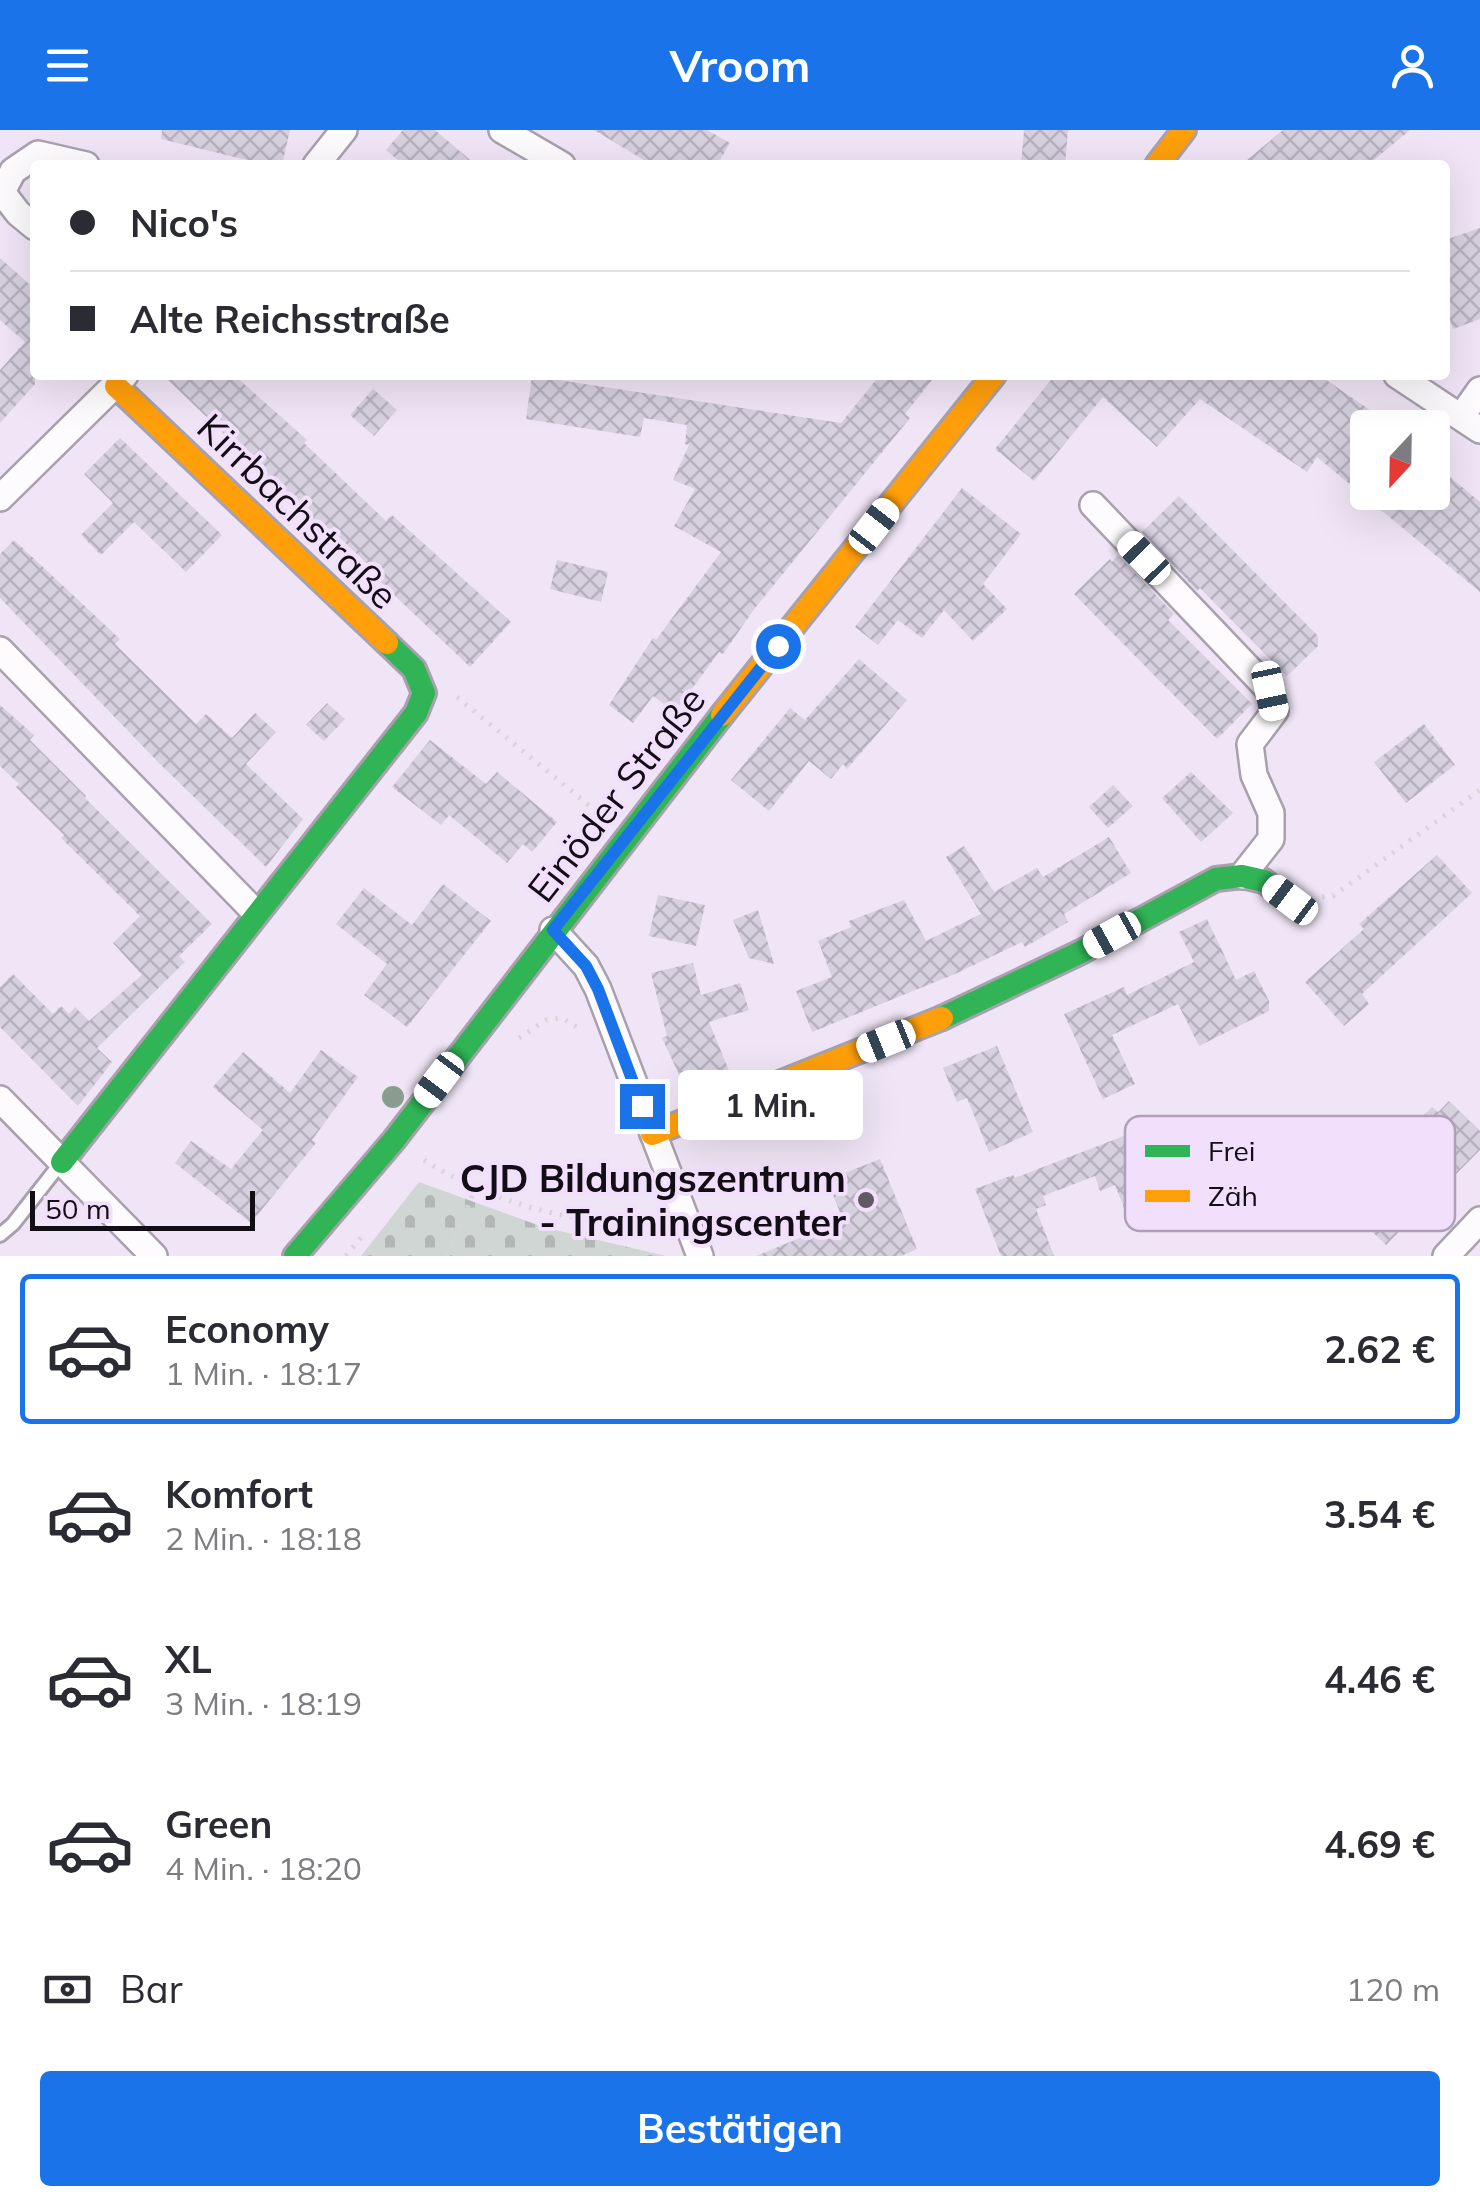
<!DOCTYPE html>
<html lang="de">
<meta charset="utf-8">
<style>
body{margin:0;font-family:Mulish,sans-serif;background:#f7f7f7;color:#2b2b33;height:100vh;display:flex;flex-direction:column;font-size:38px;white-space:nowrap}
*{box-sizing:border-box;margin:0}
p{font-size:32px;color:#7c7c81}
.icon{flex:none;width:55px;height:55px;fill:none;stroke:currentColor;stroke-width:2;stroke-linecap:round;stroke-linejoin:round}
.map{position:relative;height:1126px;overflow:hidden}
.sheet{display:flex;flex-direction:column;background:#fff;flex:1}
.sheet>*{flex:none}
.banner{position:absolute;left:30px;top:30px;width:1420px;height:220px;border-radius:10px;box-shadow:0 10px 40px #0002;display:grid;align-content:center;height:220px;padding:0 40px;background:#fff}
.needle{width:65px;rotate:202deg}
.buttons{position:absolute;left:1350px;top:280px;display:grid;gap:20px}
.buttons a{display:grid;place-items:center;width:100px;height:100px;border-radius:10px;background:#fff;box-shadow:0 10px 40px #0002;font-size:50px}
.scale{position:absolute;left:30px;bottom:25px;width:225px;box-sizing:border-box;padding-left:10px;border:5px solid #130d16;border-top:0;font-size:28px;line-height:35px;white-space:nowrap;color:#130d16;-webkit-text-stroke:8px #f2dffc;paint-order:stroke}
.end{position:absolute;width:45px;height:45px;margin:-22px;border:12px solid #1a73e8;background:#fff;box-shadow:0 0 0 5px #fff}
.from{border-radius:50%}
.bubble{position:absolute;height:70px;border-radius:10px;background:#fff;box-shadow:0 10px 40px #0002;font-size:32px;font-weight:700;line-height:70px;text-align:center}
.car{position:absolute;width:30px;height:60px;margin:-30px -15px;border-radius:12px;box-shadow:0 0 8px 2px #0007;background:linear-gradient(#fff 24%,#345 0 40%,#fff 0 76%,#345 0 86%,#fff 0)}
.banner b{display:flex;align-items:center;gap:35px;height:95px;font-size:38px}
.banner b+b{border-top:2px solid #e1e1e2}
.banner i{width:25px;height:25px;background:#2b2b33}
ul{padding:18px 0 0;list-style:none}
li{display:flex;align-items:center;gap:30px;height:150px;margin:0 20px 15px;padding:0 20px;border:5px solid transparent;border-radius:10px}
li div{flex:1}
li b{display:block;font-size:38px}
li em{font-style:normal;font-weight:700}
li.current{border-color:#1a73e8}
li>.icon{width:90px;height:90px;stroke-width:1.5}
.pay{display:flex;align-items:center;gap:25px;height:110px;padding:0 40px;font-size:38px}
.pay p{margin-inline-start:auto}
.primary-button{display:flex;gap:20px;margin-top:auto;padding:20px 40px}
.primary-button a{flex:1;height:115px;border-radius:10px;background:#1a73e8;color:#fff;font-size:40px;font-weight:700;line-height:115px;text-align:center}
header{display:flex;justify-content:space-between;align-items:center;height:130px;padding:0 40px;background:#1a73e8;color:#fff;font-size:45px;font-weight:700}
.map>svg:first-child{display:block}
.cemetery{fill:url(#cemetery-stones)}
.building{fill:url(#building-cross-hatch)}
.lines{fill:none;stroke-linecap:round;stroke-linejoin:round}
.lane-casing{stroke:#a8a1ad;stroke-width:18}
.street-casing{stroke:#a8a1ad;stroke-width:30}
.fast-casing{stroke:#a8a1ad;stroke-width:28}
.slow-casing{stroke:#a8a1ad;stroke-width:28}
.path{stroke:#d7d5d9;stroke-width:5;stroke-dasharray:2.5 8;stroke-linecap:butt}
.lane{stroke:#fdfbfe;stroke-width:12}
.street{stroke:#fdfbfe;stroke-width:25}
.fast{stroke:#30b455;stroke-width:22}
.slow{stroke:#ff9f0a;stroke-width:22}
.tree{fill:#899d8f}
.route{stroke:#1a73e8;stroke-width:12}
.poi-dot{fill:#605964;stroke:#f2dffc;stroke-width:4}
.labels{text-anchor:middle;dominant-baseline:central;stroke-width:8;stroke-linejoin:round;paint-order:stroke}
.street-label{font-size:38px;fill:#130d16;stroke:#f2dffc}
.poi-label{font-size:38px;font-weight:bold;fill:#130d16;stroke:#f2dffc;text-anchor:end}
.key{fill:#f2dffc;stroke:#afa0b7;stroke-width:2.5}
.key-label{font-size:28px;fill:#130d16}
</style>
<header><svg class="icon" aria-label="menu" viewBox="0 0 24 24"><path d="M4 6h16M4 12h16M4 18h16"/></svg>Vroom<svg class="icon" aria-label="person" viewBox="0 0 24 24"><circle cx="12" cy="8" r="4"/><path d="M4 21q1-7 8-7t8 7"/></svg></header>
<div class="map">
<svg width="1480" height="1126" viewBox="0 0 1480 1126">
<defs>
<pattern id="cemetery-stones" width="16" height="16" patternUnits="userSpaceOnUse" patternTransform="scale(2.5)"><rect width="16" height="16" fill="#d0d6d3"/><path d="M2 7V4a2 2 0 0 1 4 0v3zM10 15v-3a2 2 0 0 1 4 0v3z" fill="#b2b6b4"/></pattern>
<pattern id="building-cross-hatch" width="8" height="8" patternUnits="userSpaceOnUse" patternTransform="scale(2.5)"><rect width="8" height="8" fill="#d6d0df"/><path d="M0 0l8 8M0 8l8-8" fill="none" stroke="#b7b1bf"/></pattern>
</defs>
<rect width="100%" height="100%" fill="#f0e5f6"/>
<path class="cemetery" d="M419 1052 543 1097 666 1126H361Z"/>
<path class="building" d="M162 0H290L282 35H267L161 9Z
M403 0H435L476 35H404L386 20Z
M594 0H707L730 13 717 35H652Z
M1024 0H1068L1065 35H1021Z
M1283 0H1410L1368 35H1241Z
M1480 98V189L1453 199 1445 175V110Z
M0 128 35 159V254L0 293V240L25 212 0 190Z
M163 245H234L307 310 304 313 386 391 392 385 511 492 470 537 375 447 377 444 356 423 338 406 334 410Z
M880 245H936L905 284 910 288 755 478 723 524 719 522 675 582 653 566 633 593 609 575 653 508 656 510 721 422 674 396 695 359 673 350 689 315 685 314 687 295 644 288 640 307 526 289 532 246 841 293Z
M1055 245H1319L1396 298H1368V362H1432V332L1480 372V462L1317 327 1307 342 1200 269 1157 317 1103 267 1034 351 995 319Z
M373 259 397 280 374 306 350 285Z
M120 308 222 405 186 442 134 392 101 425 81 405 113 373 84 344Z
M962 358 1021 404 983 454 1007 479 973 511 944 480 922 508 898 490 878 515 855 497Z
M1179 366 1318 506V516L1287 546 1200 458 1197 461 1142 402Z
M14 410 120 509 115 514 196 594 206 584 232 608 255 583 276 602 246 634 303 689 266 737 158 632 0 468V424Z
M1118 425 1174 484 1168 490 1252 574 1217 609 1074 464 1110 429 1112 432Z
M557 430 608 442 601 472 550 459Z
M859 529 907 570 847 639 843 634 831 649 809 631 769 681 731 650 790 578 805 590Z
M327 573 345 589 324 611 306 595Z
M0 575 34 605 30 610 86 666 85 668 212 794 179 826 185 832 97 918 112 932 78 976 0 897V857L13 844 53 884 61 876 69 884 75 877 89 891 142 845 113 813 140 786 61 708 64 705 16 657 19 654 0 636Z
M1424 594 1455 635 1406 673 1374 632Z
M430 610 486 654 497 642 557 692 532 722 523 714 507 733 449 685 441 695 392 657Z
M1191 642 1233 683 1201 712 1162 668Z
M1113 655 1133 676 1108 698 1089 677Z
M1109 707 1131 743 1064 784 1068 792 1025 817 1022 812 955 844 812 902 796 861 832 847 818 811 851 797 849 791 904 770 926 811 981 784 946 727 964 716 994 762 1037 738 1043 747Z
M1437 725 1472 763 1362 864 1369 874 1344 896 1305 852 1364 799 1359 794Z
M443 754 491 791 407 897 364 865 387 834 336 794 364 758 412 795Z
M658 765 705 775 696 816 649 806Z
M758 780 774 834 749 828 733 790Z
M1207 789 1236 850 1254 841 1269 871V881L1199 916 1178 874 1112 905 1135 954 1103 969 1064 884 1124 857 1127 865 1194 832 1179 802Z
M693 833 701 865 740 853 749 880 709 892 730 943 698 955 696 950 684 955 662 908 667 906 651 843Z
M997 916 1033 1002 989 1022 967 968 957 972 943 938Z
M321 920 358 947 312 1010 316 1013 251 1093 175 1033 191 1011 231 1039 263 1000 213 957 243 922 290 963Z
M1449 971 1480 1001V1020L1386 1115 1357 1087 1380 1064 1368 1053 1418 1001 1413 996 1432 977 1438 982Z
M1142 999 1156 1036 1149 1039 1163 1075 1128 1088 1115 1055 1100 1061 1095 1046 1043 1066 1046 1075 1036 1079 1054 1126H1001L975 1059 1013 1045 1015 1048Z
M880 1029 917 1119 901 1126H756L843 1090 827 1050Z"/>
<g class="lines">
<defs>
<path id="lane" d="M0 1105 13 1094 60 1034"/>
<path id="street" d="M502 0 562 35
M316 35 344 0
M35 97 18 83 2 62 13 41 38 24 86 35
M1397 245 1480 300
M1461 287 1480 260
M0 368 125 245
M1093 375 1270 561 1275 581 1250 614 1254 645 1271 683V709L1242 746
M0 520 256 783
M553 800 586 836 598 859 700 1126
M0 969 154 1126
M1446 1126 1480 1090"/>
<path id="fast" d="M942 888 1081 822 1216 749 1242 746 1264 751 1290 771
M62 1032 416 583 424 563 414 539 387 513
M295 1126 394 1010 722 585"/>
<path id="slow" d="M1157 35 1184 0
M116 256 387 513
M722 585 994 245
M652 1004 942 888"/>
</defs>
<use href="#lane" class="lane-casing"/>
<use href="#street" class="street-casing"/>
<use href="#fast" class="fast-casing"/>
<use href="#slow" class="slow-casing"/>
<path class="path" d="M457 567 603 687
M1322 767 1333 766 1480 660
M519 908 546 890 562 888 583 901
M424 1030C486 1070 586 1101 660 1090
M346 1126 363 1105
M447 1126 476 1057"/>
<use href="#lane" class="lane"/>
<use href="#street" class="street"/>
<use href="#fast" class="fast"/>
<use href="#slow" class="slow"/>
</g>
<circle class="tree" cx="393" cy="967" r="11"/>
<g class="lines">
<path class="route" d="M642 976 598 859 586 836 553 800 778 516"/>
</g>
<circle class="poi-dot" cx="866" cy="1070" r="10"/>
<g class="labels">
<g class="street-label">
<text transform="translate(298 381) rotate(44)">Kirrbachstraße</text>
<text transform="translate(616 664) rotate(-52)">Einöder Straße</text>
</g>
<g class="poi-label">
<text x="846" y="1048">CJD Bildungszentrum<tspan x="846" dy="44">- Trainingscenter</tspan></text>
</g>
</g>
<rect x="1125" y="986" width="330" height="115" rx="15" class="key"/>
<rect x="1145" y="1015" width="45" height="12" fill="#30b455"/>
<rect x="1145" y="1060" width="45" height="12" fill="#ff9f0a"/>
<g class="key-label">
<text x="1208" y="1031">Frei</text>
<text x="1208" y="1076">Zäh</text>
</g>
</svg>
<div class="buttons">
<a><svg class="needle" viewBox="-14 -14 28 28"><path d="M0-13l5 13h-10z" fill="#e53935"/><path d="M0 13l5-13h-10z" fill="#7c7c81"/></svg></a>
</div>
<div class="scale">50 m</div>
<i class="end from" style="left:778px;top:516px"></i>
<i class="end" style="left:642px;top:976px"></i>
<div class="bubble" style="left:678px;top:940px;width:185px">1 Min.</div>
<i class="car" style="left:874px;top:396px;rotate:38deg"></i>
<i class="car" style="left:1144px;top:428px;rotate:316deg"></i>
<i class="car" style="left:1270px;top:561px;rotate:168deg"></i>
<i class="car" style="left:1290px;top:770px;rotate:307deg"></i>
<i class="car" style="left:1112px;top:805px;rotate:241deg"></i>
<i class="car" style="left:886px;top:911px;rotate:248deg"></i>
<i class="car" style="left:439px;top:950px;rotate:217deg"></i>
<div class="banner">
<b><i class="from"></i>Nico's</b>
<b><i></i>Alte Reichsstraße</b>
</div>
</div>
<section class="sheet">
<ul>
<li class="current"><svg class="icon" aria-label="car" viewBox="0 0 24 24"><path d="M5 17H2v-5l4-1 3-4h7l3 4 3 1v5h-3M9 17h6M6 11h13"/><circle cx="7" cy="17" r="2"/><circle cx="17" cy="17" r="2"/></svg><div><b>Economy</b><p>1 Min. · 18:17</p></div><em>2.62 €</em></li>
<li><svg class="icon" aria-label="car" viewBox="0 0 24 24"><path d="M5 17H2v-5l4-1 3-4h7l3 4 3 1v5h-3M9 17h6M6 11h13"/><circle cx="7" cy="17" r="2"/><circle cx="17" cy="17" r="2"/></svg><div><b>Komfort</b><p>2 Min. · 18:18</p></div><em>3.54 €</em></li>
<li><svg class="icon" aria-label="car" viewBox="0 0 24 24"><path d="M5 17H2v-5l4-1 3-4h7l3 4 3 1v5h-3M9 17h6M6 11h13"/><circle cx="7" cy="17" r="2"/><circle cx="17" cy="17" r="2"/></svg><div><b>XL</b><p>3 Min. · 18:19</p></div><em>4.46 €</em></li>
<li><svg class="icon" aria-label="car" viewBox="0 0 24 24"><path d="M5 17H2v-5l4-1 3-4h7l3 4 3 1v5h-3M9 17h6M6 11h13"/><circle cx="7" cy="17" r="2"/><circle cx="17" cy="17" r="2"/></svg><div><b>Green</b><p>4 Min. · 18:20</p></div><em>4.69 €</em></li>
</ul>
<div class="pay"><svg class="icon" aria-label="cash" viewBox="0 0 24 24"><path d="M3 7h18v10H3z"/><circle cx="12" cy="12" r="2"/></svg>Bar<p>120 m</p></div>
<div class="primary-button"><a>Bestätigen</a></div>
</section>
